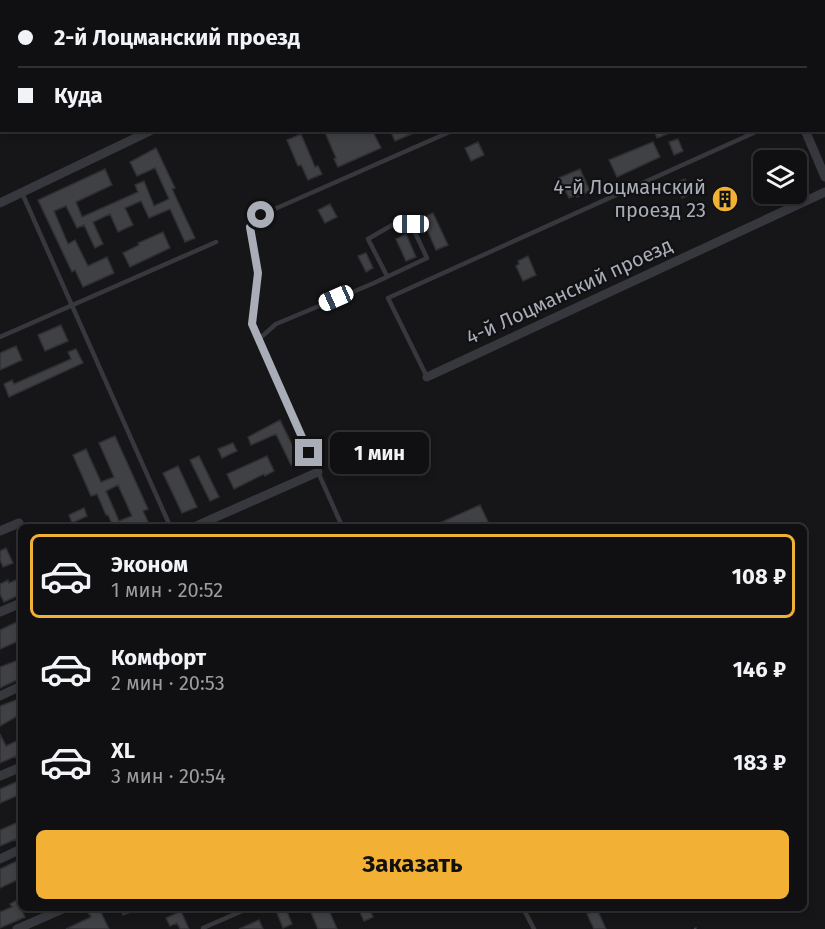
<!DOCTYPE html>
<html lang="ru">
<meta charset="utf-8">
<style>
body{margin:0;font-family:"Fira Sans",sans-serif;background:#1e1e20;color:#f1f3f6;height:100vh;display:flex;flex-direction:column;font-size:22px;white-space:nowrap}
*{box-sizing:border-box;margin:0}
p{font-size:20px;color:#9c9d9f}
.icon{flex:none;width:33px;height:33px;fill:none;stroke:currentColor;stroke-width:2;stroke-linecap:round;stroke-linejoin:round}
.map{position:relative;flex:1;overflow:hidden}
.sheet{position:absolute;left:18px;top:524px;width:789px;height:387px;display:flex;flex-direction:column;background:#101012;border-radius:9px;box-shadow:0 3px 9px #0003,0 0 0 2px #303032}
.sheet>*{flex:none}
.banner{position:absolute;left:0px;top:0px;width:825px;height:132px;box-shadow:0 3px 9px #0003,0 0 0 2px #303032;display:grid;align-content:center;height:132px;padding:0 18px;background:#101012}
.fabs{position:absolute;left:753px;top:150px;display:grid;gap:12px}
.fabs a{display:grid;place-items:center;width:54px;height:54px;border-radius:9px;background:#101012;box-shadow:0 3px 9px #0003,0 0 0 2px #303032;font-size:30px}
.end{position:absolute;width:27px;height:27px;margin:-14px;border:8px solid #a8adb8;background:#111;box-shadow:0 0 0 3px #111}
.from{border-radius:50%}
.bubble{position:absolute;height:42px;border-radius:9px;background:#101012;box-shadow:0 3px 9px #0003,0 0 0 2px #303032;font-size:20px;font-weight:700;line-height:42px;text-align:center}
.car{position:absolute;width:18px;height:36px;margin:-18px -9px;border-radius:8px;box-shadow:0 0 4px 2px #0007;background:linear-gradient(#fff 24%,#345 0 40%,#fff 0 76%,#345 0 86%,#fff 0)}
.banner b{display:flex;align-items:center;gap:21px;height:57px;font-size:22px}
.banner b+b{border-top:2px solid #303032}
.banner i{width:15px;height:15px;background:#f1f3f6}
ul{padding:10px 0 0;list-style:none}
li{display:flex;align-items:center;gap:18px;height:84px;margin:0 12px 9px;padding:0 6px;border:3px solid transparent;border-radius:9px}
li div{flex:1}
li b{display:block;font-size:22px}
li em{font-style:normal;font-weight:700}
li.active{border-color:#f2b134}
li>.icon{width:54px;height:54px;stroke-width:1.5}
.cta{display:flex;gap:12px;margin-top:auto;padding:12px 18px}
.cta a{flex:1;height:69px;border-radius:9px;background:#f2b134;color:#111;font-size:24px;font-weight:700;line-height:69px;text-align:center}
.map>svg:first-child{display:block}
.building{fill:#404145;stroke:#303034;stroke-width:1.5;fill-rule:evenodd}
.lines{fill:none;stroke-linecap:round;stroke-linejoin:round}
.path{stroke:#3d3f44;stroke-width:1.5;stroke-dasharray:3 4.5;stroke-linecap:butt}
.service{stroke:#37383d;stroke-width:4.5}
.minor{stroke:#37383d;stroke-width:9}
.route{stroke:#a8adb8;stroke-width:8}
.labels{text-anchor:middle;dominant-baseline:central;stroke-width:4.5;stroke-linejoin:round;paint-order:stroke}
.poi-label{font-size:20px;fill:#a8adb8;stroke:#111113;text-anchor:end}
.street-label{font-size:20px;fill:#a8adb8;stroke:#111113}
</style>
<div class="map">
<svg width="825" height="929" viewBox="0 0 825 929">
<rect width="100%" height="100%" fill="#161618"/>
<path class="building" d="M324 130H372L381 148 338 167 334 159 336 158Z
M396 130H421L395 141 391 132Z
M654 130H675V131L657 138Z
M301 134 315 167 318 166 322 174 308 180 301 165 298 166 287 140Z
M678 139 683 151 674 155 669 142Z
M478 142 484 155 471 161 465 148Z
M653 142 660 157 617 177 609 160Z
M156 148 175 188 172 189 195 238 185 242 170 209 149 218 141 201 125 208 133 225 118 232 110 214 93 222 103 244 95 248 84 225 77 228 66 206 54 211 68 244 75 240 88 266 107 257 114 273 83 287 75 270 72 272 38 200 105 169 112 185 76 202 82 217 138 192 135 185 144 181 154 206 169 199 155 168 137 176 130 162Z
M580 169 590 191 577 197 576 195 569 198 559 178Z
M685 179 691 194 682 198 676 183Z
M729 190 735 202 721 208 715 196Z
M330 204 337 217 325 223 318 210Z
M433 213 448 245 436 250 422 218Z
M163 232 170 248 130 267 123 253 139 245 138 243Z
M406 234 416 257 406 261 396 239Z
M366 253 373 268 366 272 358 256Z
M528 256 536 275 523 281 516 266 519 264 518 261Z
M61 325 68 341 45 351 38 335Z
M16 346 22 360 0 370V353Z
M76 349 83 363 9 397 4 384 12 380 14 384 71 359 68 352Z
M280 420 300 461 291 465 276 434 251 445 248 437Z
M115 436 148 509 143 511 150 526H107L112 524 108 515H106L97 494 91 496 73 455 86 449 101 482 114 477 99 443ZM118 485 132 516 119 521 106 491Z
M233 443 237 451 222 458 218 449Z
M199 456 219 497 210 501 190 460Z
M267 456 274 471 265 476 264 474 234 489 227 474Z
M178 466 197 507 182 513 163 473Z
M480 505 490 526H433Z
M84 508 87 516 72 523 69 515Z
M6 548 13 563 3 567 0 560V551Z
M21 578V594L4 602 0 594V584L8 580 9 583Z
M21 620V640L0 649V630Z
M21 659V678L0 688V667Z
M21 698V714L0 726V706Z
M0 734 6 746 21 739V760L18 761 16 756 0 763Z
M21 780V794L0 803V789Z
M21 821V842L18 843 16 839 0 846V830Z
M19 860 21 866V878L0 888V869Z
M17 900 25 917 0 928V912L12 907 10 904Z
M99 908 109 929H66L91 917 88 912Z
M120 908H141L123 915Z
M309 908H328L337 929H318Z
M358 908H369L373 917 364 921Z
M286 909 292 924 283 928 277 913Z
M597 909 606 929H594L587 914Z
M181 911 189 929H180L177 923 170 926 166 918Z
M259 920 263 929H239Z"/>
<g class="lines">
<path class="path" d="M694 929 698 927"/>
<path class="service" d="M441 2 444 0
M824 102 825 101
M22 193 170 526
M0 337 216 242
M259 339 276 324 374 283 427 258 411 224H394L368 239 387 276
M427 377 388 298 760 130
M342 526 252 324 258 273 250 227 254 220 261 215 454 130
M523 908 534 929
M203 928 249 908"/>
<path class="minor" d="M129 2 132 0
M745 2 748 0
M0 64 2 63
M805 130 825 177
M0 203 152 130
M427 377 825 192
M196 526 318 472
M0 531 19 523
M0 612 21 603
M0 696 21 686
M0 776 21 767
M0 859 21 849
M17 929 65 908"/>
</g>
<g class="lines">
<path class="route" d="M261 215 254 220 250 227 258 273 252 324 309 453"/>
</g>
<defs>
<symbol id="building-disc" viewBox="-11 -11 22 22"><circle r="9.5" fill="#f2b134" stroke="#111113"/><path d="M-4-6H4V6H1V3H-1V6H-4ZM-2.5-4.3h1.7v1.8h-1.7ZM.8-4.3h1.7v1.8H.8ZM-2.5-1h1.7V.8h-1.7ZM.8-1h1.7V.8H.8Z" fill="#111"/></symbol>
</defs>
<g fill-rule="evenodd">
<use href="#building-disc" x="710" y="184" width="30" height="30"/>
</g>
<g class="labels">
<g class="poi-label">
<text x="706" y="187">4-й Лоцманский<tspan x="706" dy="23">проезд 23</tspan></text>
</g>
<g class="street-label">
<text transform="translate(569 291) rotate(-25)">4-й Лоцманский проезд</text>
</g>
</g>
</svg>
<div class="fabs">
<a><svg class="icon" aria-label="layers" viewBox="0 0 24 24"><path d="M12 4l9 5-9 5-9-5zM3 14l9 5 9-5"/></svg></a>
</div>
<i class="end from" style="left:261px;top:215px"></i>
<i class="end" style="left:309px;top:453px"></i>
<div class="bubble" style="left:330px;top:432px;width:99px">1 мин</div>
<i class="car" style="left:411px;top:224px;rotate:270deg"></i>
<i class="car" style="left:336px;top:298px;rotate:246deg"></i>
<div class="banner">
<b><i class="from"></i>2-й Лоцманский проезд</b>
<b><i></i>Куда</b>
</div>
<section class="sheet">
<ul>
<li class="active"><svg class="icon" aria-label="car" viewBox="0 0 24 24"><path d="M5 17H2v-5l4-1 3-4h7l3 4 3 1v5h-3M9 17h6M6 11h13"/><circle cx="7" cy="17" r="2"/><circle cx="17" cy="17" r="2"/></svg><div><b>Эконом</b><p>1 мин · 20:52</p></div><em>108 ₽</em></li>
<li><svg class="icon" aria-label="car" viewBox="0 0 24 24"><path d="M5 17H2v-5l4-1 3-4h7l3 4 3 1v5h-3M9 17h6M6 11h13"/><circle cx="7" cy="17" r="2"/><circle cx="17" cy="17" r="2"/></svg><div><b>Комфорт</b><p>2 мин · 20:53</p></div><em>146 ₽</em></li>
<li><svg class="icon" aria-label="car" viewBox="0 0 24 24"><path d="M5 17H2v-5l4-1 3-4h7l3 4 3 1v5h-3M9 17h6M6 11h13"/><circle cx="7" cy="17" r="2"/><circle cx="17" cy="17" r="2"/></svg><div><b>XL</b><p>3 мин · 20:54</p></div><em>183 ₽</em></li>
</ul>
<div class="cta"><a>Заказать</a></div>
</section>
</div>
